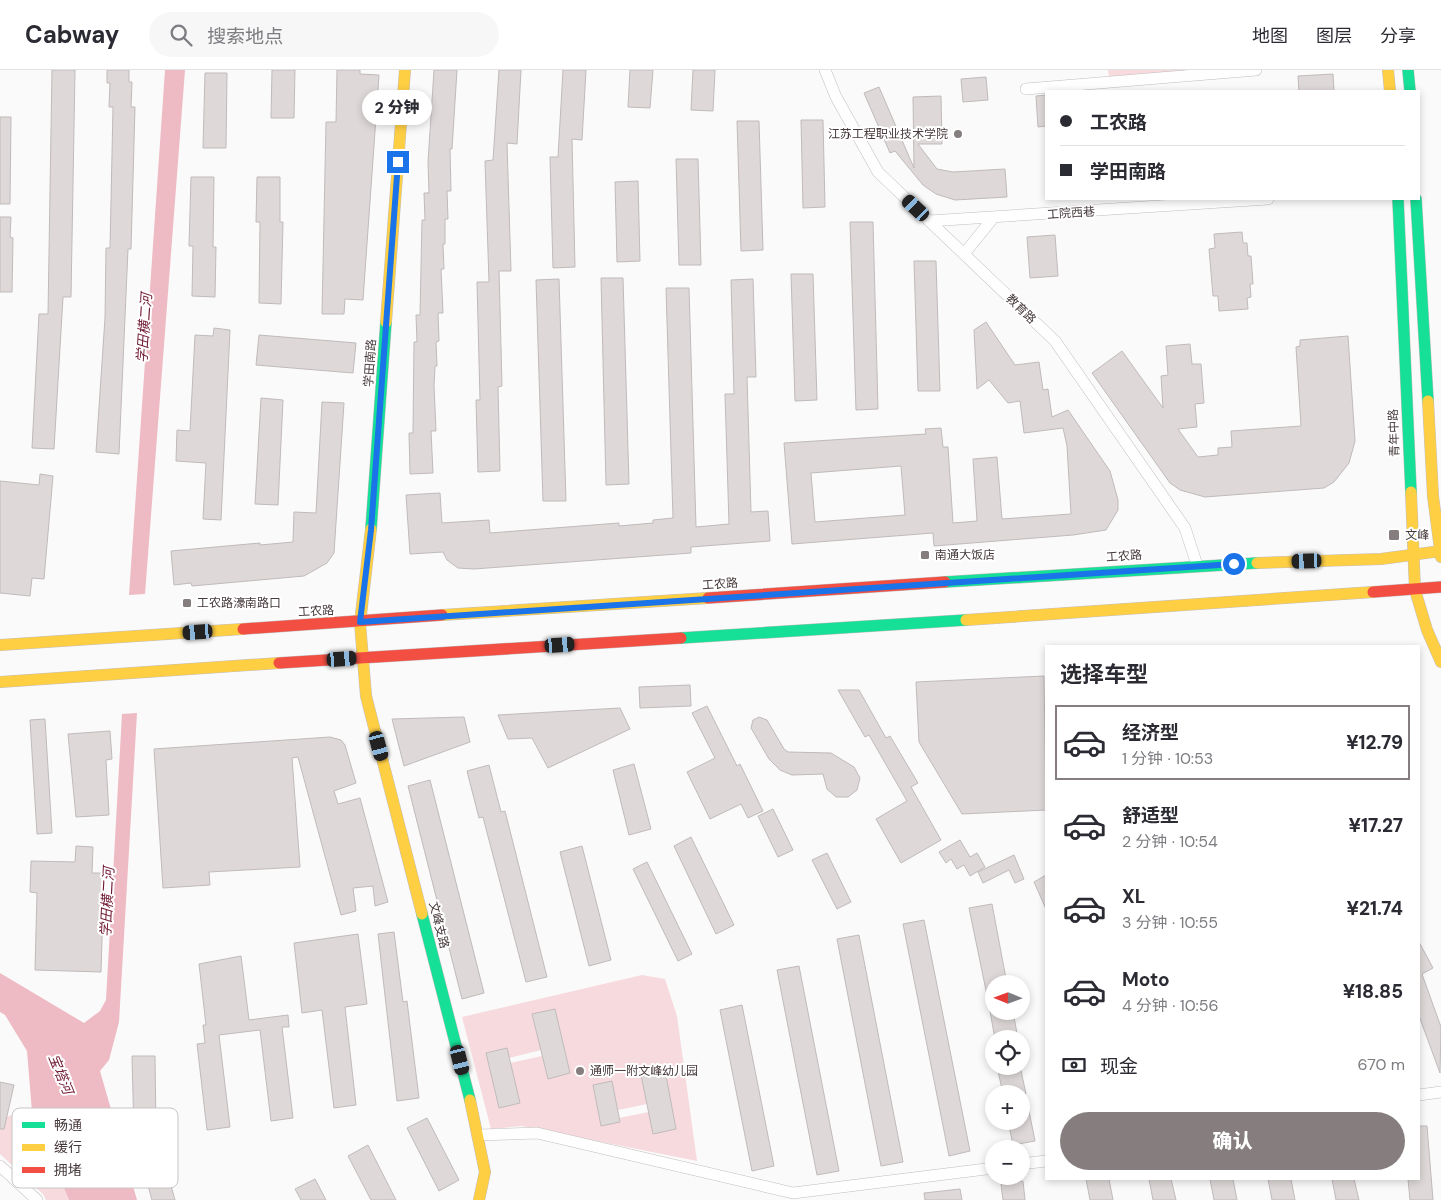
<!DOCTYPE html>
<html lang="zh">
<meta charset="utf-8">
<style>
body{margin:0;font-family:"DM Sans","Noto Sans SC",sans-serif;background:#f7f7f7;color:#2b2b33;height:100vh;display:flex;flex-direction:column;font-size:19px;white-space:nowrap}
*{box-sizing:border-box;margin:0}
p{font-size:16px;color:#7c7c81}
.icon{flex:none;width:28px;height:28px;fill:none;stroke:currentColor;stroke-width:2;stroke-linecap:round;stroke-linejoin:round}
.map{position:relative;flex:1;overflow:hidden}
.sheet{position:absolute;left:1045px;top:575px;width:375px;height:535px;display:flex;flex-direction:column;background:#fff;border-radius:0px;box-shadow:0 2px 8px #0003}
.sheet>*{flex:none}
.banner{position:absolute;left:1045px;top:20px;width:375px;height:110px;border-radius:0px;box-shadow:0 2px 8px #0003;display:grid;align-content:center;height:110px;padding:0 15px;background:#fff}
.needle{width:32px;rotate:271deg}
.tools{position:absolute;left:985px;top:905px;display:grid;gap:10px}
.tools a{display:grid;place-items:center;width:45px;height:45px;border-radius:50%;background:#fff;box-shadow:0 2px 8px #0003;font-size:25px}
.end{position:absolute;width:22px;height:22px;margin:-11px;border:6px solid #1a73e8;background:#fff;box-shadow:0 0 0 2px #fff}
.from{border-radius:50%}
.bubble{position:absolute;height:35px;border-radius:18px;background:#fff;box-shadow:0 2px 8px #0003;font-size:16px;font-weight:800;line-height:35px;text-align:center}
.car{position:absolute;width:15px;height:30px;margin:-15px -8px;border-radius:6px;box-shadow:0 0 4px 1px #0007;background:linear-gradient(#222 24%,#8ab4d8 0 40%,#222 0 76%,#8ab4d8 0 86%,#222 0)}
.banner b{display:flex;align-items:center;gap:18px;height:48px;font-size:19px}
.banner b+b{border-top:1px solid #e1e1e2}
.banner i{width:12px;height:12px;background:#2b2b33}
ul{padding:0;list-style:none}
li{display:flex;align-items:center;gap:15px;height:75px;margin:0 10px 8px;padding:0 5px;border:2px solid transparent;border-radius:0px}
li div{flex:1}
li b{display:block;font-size:19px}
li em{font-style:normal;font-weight:800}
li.on{border-color:#857d7e}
li>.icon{width:45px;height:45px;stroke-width:1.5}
h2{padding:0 15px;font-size:22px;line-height:60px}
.pay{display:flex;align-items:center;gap:12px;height:55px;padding:0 15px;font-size:19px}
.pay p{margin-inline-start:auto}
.button{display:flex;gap:10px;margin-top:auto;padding:10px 15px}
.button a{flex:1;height:58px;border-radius:30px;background:#857d7e;color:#fff;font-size:20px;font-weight:800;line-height:58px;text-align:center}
header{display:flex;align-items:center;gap:30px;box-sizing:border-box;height:70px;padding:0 25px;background:#fff;border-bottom:1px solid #e1e1e2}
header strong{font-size:24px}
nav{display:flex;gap:28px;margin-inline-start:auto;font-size:18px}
.search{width:350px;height:45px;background:#f7f7f7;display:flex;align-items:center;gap:12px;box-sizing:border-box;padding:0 18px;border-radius:28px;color:#7c7c81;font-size:19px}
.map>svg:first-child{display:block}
.green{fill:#f6dade;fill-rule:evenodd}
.water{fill:#eebac3}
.building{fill:#ded8d8;stroke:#c0babb;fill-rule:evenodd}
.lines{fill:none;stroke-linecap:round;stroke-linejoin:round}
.street-casing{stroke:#c3bdbe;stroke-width:12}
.fast-casing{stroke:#c3bdbe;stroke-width:12}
.slow-casing{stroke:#c3bdbe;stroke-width:12}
.jam-casing{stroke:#c3bdbe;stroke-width:12}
.street{stroke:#fefefe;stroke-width:11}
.fast{stroke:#16e098;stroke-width:11}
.slow{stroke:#ffcf43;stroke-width:11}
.jam{stroke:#f24e42;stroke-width:11}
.route{stroke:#1a73e8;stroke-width:6}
.poi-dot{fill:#857d7e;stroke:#fff;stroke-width:2}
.labels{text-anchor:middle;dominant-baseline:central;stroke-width:4;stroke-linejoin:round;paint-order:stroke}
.poi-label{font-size:12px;fill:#46393b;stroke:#fff;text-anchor:start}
.street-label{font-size:12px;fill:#46393b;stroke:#fff}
.water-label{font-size:14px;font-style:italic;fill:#701933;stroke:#fff}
.key{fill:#fff;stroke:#c8c4c4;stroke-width:1}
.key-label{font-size:14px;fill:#46393b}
</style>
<header>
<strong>Cabway</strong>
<div class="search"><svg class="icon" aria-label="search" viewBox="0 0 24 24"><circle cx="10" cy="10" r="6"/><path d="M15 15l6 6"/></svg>搜索地点</div>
<nav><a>地图</a><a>图层</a><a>分享</a></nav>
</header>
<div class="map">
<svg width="1441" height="1130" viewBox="0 0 1441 1130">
<rect width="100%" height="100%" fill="#fafafa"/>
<path class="green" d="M1108 0H1193L1109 7Z
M642 905 665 909 677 946 697 1091 522 1056 491 1059 462 947ZM555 939 570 1003 548 1009 542 986 510 993 520 1033 499 1038 486 983 506 978 509 988 541 980 532 944ZM664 1000 676 1059 653 1063 649 1042 619 1048 620 1052 601 1056 593 1015 612 1011 618 1040 647 1034 641 1005Z
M34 1038 33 1054 40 1074 51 1087 69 1130H46L43 1124 0 1084V1049Z"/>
<path class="water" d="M165 0H185L145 524 129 525Z
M137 643 119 952 109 990 100 1001 137 1130H69L51 1087 40 1074 33 1054 27 981 5 945 0 942V903L84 953 100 941 106 930 122 644Z"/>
<path class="building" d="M52 0H75L71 227H63L54 379 32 378 39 244H48Z
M107 0H129V12H132L131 37H135L131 179H128L119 384 96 382 105 248 106 178H110L113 37H109L110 13H107Z
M272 0H295L294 48H271Z
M337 0H360V4L379 5 363 230 345 229 344 244H322L326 52H336Z
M434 0H457L452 79H450L451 121H447L448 149H445V174H443L444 199H441L443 243H438L439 271 436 272 437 296H435L434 316 436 361H431L433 403 410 404 409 363H413L414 272H417L416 245H420L422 150H425L424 123H429L428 92Z
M499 0H521L517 74 507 73 511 201H499L502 316 498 317 500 401 478 402 476 330H480L477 212H489L485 91 493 90Z
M563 0H586L582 70 572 69 575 197 553 198 550 87H558Z
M630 0H653L650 38 628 37Z
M693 0H715L713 41 691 40Z
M205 3H227L226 78H203Z
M1333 4 1334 21H1299L1298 6Z
M986 7 988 30 963 32 961 9Z
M879 17 914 98 913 27 941 26 942 74H918L937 99 953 102 1005 99 1007 127 955 130 936 124 923 115 895 81 890 83 864 23Z
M1046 25V56L1038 57 1036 26Z
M0 47H11L10 134H0Z
M801 50H823L825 137 803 138Z
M737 51H759L763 180 741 181Z
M676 89H698L701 195H679Z
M191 107H214L213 177H216L215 227 192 226 193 176H189Z
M257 107H280V152H283L281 234 259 233 260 152H256Z
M638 111 640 191 617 192 615 112Z
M0 147H11L10 167 13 168 12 222H0Z
M850 152H873L878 339 856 340Z
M1242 162 1243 173H1247L1248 186H1251L1253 214H1250L1251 227 1247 228 1248 239 1219 241 1218 226H1213L1209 179 1215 178 1214 164Z
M1055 165 1058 206 1030 208 1027 167Z
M914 191H936L940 321H918Z
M791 204H813L817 330 795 331Z
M601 208H623L629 414 606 415Z
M559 209 566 431H543L536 210Z
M753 209 756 307H747L751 442 768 441 770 471 691 477V483L474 499 458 498 447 490 443 482 410 484 406 425 440 423 442 453 489 450 490 463 619 453V456L653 453V450L673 448 666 218H689L696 457 729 454 725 324H734L731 210Z
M986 252 1015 295 1039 292 1043 320 1048 319 1052 347 1068 340 1110 401 1118 430V440L1106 460 1073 465 934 476 933 463 792 474 784 373 926 364 925 359 941 358 943 377H948L953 453 977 451 973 389 997 387 1002 449 1071 444 1067 376 1063 358 1024 363 1020 331 1008 333 989 310 977 319 974 260ZM901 396 905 445 815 452 811 403Z
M214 258 230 260 221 450 203 449 206 393 176 391 177 360 190 361 195 265 213 266Z
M259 265 356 273 353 303 256 295Z
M1348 266 1355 371 1349 393 1334 412 1324 418 1205 427 1180 420 1170 413 1092 303 1122 281 1163 338 1161 306 1168 305 1166 276 1190 274 1192 294H1201L1204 333 1195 334 1197 357 1178 359 1198 387 1218 385V378L1232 377 1231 361 1301 356 1296 277 1300 276V270Z
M261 328 283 330 278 435 255 434Z
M322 332 344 333 334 483 327 493 304 506 192 516 191 513 174 515 171 481 260 473V475L293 472 294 442 316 443Z
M40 404 53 406 44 509 32 508 30 526 0 523V411L39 415Z
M1044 606 1046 740 962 744 919 672 916 612Z
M690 615 691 636 640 638 639 617Z
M838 620H859L886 668 890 666 918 713 911 717 941 770 901 793 876 749 907 731 869 665 865 667Z
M707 636 737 696 740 694 763 741 748 748 741 734 710 749 687 702 715 688 692 643Z
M620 638 630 659 548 698 532 668 508 669 498 645Z
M464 647 470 672 404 696 392 649Z
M759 647 767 650 784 679 788 682 831 683 854 697 860 708 857 720 848 727H836L827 719 823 704 792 705 780 700 769 689 751 658 753 650Z
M45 649 52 763 37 764 30 650Z
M110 661 112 689 106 690 109 745 76 747 68 664Z
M330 667 341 670 345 675 356 713 334 721 338 734 360 728 388 832 375 836 373 816 353 818 356 841 341 845 298 687 292 688 300 797 209 802 210 815 163 818 154 679Z
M634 694 651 759 629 765 613 700Z
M489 695 501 742 505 741 547 907 526 912 483 747 479 748 467 701Z
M430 710 484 923 462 929 408 716Z
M773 739 793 780 778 787 758 746Z
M691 767 734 855 716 864 674 776Z
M960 770 970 787 977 783 985 797 970 806 964 795 957 799 951 789 946 793 939 782Z
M76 776 93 777 92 803H104L101 902 35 900 37 823 30 822 31 791 75 792Z
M582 776 611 890 589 896 560 782Z
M827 783 851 832 837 839 812 790Z
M1014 785 1024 809 1015 813 1009 800 983 813 978 802Z
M647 792 692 884 678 891 633 799Z
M1046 805V839L1034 812Z
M992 834 1007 914H994V935H989L969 838Z
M924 850 970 1081 949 1086 903 854Z
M394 862 403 932 407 931 419 1028 397 1031 378 864Z
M358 864 367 934 345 937 356 1035 334 1038 322 940 302 943 294 873Z
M859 865 903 1092 881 1096 837 869Z
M1419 872 1433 898 1422 904 1441 957 1440 1003 1419 946Z
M241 886 249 950 288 945 289 957H282L293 1048 271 1051 260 960 219 965 230 1057 207 1060 197 974 205 973 203 955H206L199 894Z
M799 896 839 1101 817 1105 777 900Z
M742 935 774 1096 752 1101 720 940Z
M555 939 570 1003 548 1009 532 944Z
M990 941H1013L1018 969H995Z
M507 978 520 1033 499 1038 486 983Z
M132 986H155L156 1062 175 1130H152L134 1065Z
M997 996H1020L1026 1024H1003Z
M665 1000 676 1059 653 1064 641 1005Z
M612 1011 620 1052 601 1056 593 1015Z
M0 1012 14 1015 4 1059H0Z
M1021 1026H1026L1035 1071 1013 1075 1008 1051H1021Z
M427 1048 459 1110 439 1121 407 1058Z
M1419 1056H1427L1433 1130H1410L1408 1109H1419Z
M368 1075 396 1130H371L348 1086Z
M315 1109 326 1130H301L295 1119Z
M1086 1109H1109L1113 1130H1090Z
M1149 1109H1171L1176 1130H1153Z
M1210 1109H1233L1237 1130H1214Z
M1268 1109H1291L1295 1130H1272Z
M1332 1109H1354L1359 1130H1336Z
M1023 1111 1025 1130H1003L1001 1114Z
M960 1119 962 1130H925L924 1123Z"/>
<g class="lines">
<defs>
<path id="street" d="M825 0 836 27 878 102 1055 271 1185 458 1197 495
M1026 19 1256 0
M929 151 1268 129
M964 184 993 148
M1419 1025 1441 1022
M479 1065 537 1063 793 1123 994 1098
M1021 1094 1046 1091
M0 1096 37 1130"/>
<path id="fast" d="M1408 0 1410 21
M1398 129 1411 422
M1416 129 1428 331
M371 459 386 252
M945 512 1257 493
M681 568 966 550
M422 844 470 1030"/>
<path id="slow" d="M1388 0 1390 21
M386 252 405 0
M1428 331 1433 426 1441 487
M1411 422 1415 520 1427 560 1441 592
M371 459 360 553 366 626 422 844
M1257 493 1381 489 1441 481
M442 545 708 528
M966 550 1373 522
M0 575 243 559
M0 612 279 593
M470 1030 485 1102 479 1130"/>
<path id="jam" d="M1373 522 1441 517
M708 528 945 512
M243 559 442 545
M279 593 681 568"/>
</defs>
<use href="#street" class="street-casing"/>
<use href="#fast" class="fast-casing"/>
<use href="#slow" class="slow-casing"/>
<use href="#jam" class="jam-casing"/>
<use href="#street" class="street"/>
<use href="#fast" class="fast"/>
<use href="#slow" class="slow"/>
<use href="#jam" class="jam"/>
</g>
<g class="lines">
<path class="route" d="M398 92 371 460 360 552 1234 494"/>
</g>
<g class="poi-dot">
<circle cx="958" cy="64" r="5"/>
<rect x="1388" y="459" width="12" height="12" rx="2.5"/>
<rect x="920" y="480" width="10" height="10" rx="2.5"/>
<rect x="182" y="528" width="10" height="10" rx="2.5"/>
<circle cx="580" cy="1001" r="5"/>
</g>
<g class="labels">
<g class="poi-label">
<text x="948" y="64" text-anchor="end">江苏工程职业技术学院</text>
<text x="1405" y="465">文峰</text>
<text x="935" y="485">南通大饭店</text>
<text x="197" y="533">工农路濠南路口</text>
<text x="590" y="1001">通师一附文峰幼儿园</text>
</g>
<g class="street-label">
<text transform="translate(1071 143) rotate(-4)">工院西巷</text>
<text transform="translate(1021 239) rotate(44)">教育路</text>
<text transform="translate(370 293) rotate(-86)">学田南路</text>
<text transform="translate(1394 363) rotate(-92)">青年中路</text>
<text transform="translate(1124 486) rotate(-4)">工农路</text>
<text transform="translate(720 514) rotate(-4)">工农路</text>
<text transform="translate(316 541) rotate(-3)">工农路</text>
<text transform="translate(439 855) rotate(76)">文峰支路</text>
</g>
<g class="water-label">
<text transform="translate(144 258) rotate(-86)">学田横二河</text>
<text transform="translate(107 832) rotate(-87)">学田横二河</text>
<text transform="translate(61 1004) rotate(68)">宝塔河</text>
</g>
</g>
<rect x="12" y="1038" width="166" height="80" rx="8" class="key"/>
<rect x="22" y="1052" width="23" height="6" fill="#16e098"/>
<rect x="22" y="1074" width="23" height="7" fill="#ffcf43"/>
<rect x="22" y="1097" width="23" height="6" fill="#f24e42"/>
<g class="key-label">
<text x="54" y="1060">畅通</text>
<text x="54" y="1082">缓行</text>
<text x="54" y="1105">拥堵</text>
</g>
</svg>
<div class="tools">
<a><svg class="needle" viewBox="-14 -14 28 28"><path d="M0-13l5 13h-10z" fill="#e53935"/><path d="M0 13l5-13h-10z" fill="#7c7c81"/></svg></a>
<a><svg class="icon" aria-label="locate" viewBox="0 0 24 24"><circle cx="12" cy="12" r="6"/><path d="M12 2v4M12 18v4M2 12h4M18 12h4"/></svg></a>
<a>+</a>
<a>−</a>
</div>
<i class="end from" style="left:1234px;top:494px"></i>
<i class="end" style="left:398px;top:92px"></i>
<div class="bubble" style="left:362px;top:20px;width:70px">2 分钟</div>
<i class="car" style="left:916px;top:138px;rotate:313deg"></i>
<i class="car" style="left:1307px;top:491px;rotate:268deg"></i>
<i class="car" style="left:198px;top:562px;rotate:266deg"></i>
<i class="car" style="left:560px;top:575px;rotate:86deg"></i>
<i class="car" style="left:342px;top:589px;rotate:86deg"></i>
<i class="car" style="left:379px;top:676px;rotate:165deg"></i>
<i class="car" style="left:460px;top:990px;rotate:166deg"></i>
<div class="banner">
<b><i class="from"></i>工农路</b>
<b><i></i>学田南路</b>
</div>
<section class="sheet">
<h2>选择车型</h2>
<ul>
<li class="on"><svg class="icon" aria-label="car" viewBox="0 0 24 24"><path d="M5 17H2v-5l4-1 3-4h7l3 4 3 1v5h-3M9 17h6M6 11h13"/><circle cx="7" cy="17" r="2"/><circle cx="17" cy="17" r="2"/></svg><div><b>经济型</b><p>1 分钟 · 10:53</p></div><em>¥12.79</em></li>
<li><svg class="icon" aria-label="car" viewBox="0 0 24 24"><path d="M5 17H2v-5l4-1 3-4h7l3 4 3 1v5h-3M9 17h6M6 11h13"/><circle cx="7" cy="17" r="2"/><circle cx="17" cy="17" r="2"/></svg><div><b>舒适型</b><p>2 分钟 · 10:54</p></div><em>¥17.27</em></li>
<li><svg class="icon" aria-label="car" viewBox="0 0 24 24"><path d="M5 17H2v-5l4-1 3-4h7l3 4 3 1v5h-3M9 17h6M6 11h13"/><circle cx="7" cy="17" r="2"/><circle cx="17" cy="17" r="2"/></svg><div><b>XL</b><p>3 分钟 · 10:55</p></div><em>¥21.74</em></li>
<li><svg class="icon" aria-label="car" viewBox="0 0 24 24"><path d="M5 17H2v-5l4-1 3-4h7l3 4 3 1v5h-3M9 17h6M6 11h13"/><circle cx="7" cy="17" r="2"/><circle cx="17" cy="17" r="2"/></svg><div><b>Moto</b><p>4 分钟 · 10:56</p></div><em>¥18.85</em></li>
</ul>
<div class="pay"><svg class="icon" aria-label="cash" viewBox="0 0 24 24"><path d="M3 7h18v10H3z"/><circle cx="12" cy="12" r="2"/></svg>现金<p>670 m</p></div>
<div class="button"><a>确认</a></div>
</section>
</div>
